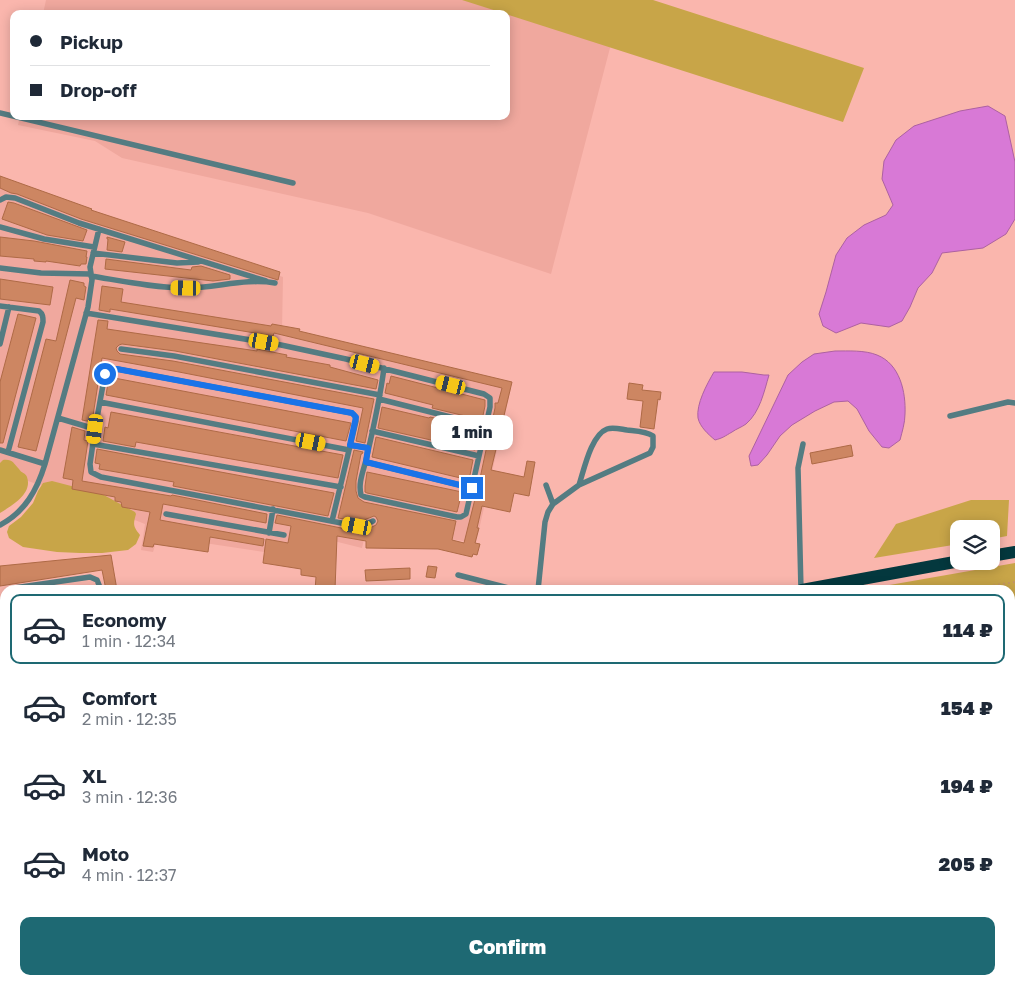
<!DOCTYPE html>
<meta charset="utf-8">
<style>
body{margin:0;font-family:"Golos Text",sans-serif;background:#f6f6f7;color:#1f2937;height:100vh;display:flex;flex-direction:column;font-size:19px;white-space:nowrap}
*{box-sizing:border-box;margin:0}
p{font-size:16px;color:#747a83}
.icon{flex:none;width:28px;height:28px;fill:none;stroke:currentColor;stroke-width:2;stroke-linecap:round;stroke-linejoin:round}
.map{position:relative;flex:1;overflow:hidden}
.drawer{position:absolute;left:0px;top:585px;width:1015px;height:400px;display:flex;flex-direction:column;background:#fff;border-radius:15px 15px 0 0;box-shadow:0 2px 12px #0003}
.drawer>*{flex:none}
.hud{position:absolute;left:10px;top:10px;width:500px;height:110px;border-radius:10px;box-shadow:0 2px 12px #0003;display:grid;align-content:center;height:110px;padding:0 20px;background:#fff}
.buttons{position:absolute;left:950px;top:520px;display:grid;gap:10px}
.buttons a{display:grid;place-items:center;width:50px;height:50px;border-radius:10px;background:#fff;box-shadow:0 2px 12px #0003;font-size:25px}
.end{position:absolute;width:22px;height:22px;margin:-11px;border:6px solid #1a73e8;background:#fff;box-shadow:0 0 0 2px #fff}
.from{border-radius:50%}
.bubble{position:absolute;height:35px;border-radius:10px;background:#fff;box-shadow:0 2px 12px #0003;font-size:16px;font-weight:800;line-height:35px;text-align:center}
.car{position:absolute;width:15px;height:30px;margin:-15px -8px;border-radius:6px;box-shadow:0 0 4px 1px #0007;background:linear-gradient(#f5c518 24%,#345 0 40%,#f5c518 0 76%,#345 0 86%,#f5c518 0)}
.hud b{display:flex;align-items:center;gap:18px;height:48px;font-size:19px}
.hud b+b{border-top:1px solid #e0e1e3}
.hud i{width:12px;height:12px;background:#1f2937}
ul{padding:9px 0 0;list-style:none}
li{display:flex;align-items:center;gap:15px;height:70px;margin:0 10px 8px;padding:0 10px;border:2px solid transparent;border-radius:10px}
li div{flex:1}
li b{display:block;font-size:19px}
li em{font-style:normal;font-weight:800}
li.on{border-color:#1e6973}
li>.icon{width:45px;height:45px;stroke-width:1.5}
.cta{display:flex;gap:10px;margin-top:auto;padding:10px 20px}
.cta a{flex:1;height:58px;border-radius:10px;background:#1e6973;color:#fff;font-size:20px;font-weight:800;line-height:58px;text-align:center}
.map>svg:first-child{display:block}
.built{fill:#f0a89e}
.green{fill:#c8a548}
.water{fill:#d879d6;stroke:#ad61a1}
.building{fill:#cd8662;stroke:#ae6a46}
.lines{fill:none;stroke-linecap:round;stroke-linejoin:round}
.path{stroke:#be857e;stroke-width:2;stroke-dasharray:1 4;stroke-linecap:butt}
.service{stroke:#547c82;stroke-width:5.5}
.minor{stroke:#547c82;stroke-width:10}
.primary{stroke:#04383e;stroke-width:12}
.route{stroke:#1a73e8;stroke-width:6}
</style>
<div class="map">
<svg width="1015" height="985" viewBox="0 0 1015 985">
<rect width="100%" height="100%" fill="#fab6ad"/>
<path class="built" d="M46 0H491L611 44 551 274 368 213 122 158 95 141 18 125 20 116H506V14H43Z
M0 184 283 277 282 330 511 388 476 543 367 526 362 548 302 533 298 557 158 536 153 552 141 550 145 524 68 494 0 472Z
M410 980H693L669 984 668 985H411Z"/>
<path class="green" d="M462 0H653L864 68 843 122Z
M3 460C13 459 13 463 19 469 21 473 26 473 27 477 33 494 11 506 0 513V463Z
M52 481 102 494 135 512 136 514C133 525 133 526 140 535L136 544 128 550 102 553H80L57 552 23 547 9 538 7 532 9 526 21 517 33 503 38 491 43 483Z
M971 500H1009L1007 536 991 539V529H959V544L874 558 896 524Z
M1015 563V608L1010 609V590H861Z
M5 735V786L0 787V736Z
M1010 747H1015V796L1010 786Z
M1015 948V985H987L991 980H1010V954Z
M698 980H764V983L751 985H699Z"/>
<path class="water" d="M988 106 1005 116 1015 162V219L1006 234 983 248 942 253 932 273 918 288 910 307 902 321 889 327 861 323 836 333 823 326 819 314 826 292 836 255 847 238 864 225 886 215 893 205 882 179 884 161 896 140 914 126 960 111Z
M835 351C848 351 865 350 877 355 900 364 906 392 905 414 905 423 902 432 900 440L889 448 882 447 869 431 857 409 848 401 834 402 815 411 792 425 780 436 767 455 758 465 751 466 749 456 788 375 802 362 814 354Z
M714 372H742L764 375H769C764 392 760 412 746 424 742 427 736 429 732 432 725 436 723 438 715 440 708 434 700 427 698 418 696 404 707 384 714 372Z"/>
<path class="building" d="M0 176 92 209 91 210 280 272 278 280 81 219 17 194 11 193 0 188Z
M8 202 14 203 87 230 83 241 47 235 2 219Z
M0 237 34 241 87 251 86 257H87L86 264H81L80 266 46 261V262L34 261V259L0 256Z
M107 237 125 242 122 252 107 250 108 239H107Z
M106 259 191 270 192 267 201 266 230 275V279L213 281 105 269Z
M0 279 53 287 50 305 0 299Z
M70 280 84 283V286L86 287 84 300 76 298 36 451 18 447 46 339 56 341Z
M102 286 123 289 121 302 271 326 272 324 300 329 299 331 512 382 491 470 524 477 527 461 535 462 529 496 514 493 510 512 482 506 477 528H479L475 543 480 544 477 555 473 554 472 557 438 549 366 548V541L337 536 335 590H315L316 577 301 575V569L263 563 266 539 288 543 291 526 275 523 277 515 356 531 366 530 376 525 378 521 376 517 374 516 364 520 357 521 338 518 354 450 363 452 362 454H361L356 481V491L358 498 364 502 456 521 452 540 464 543 479 483 495 408V403H498L502 388 274 333 273 336 110 309V312L99 310Z
M18 314 36 318 3 443H0V382Z
M98 320 108 321 107 329 257 351V349L287 355 286 357 330 365V367L378 380 376 389 175 351 122 344 119 345 116 348 117 351 120 354 173 361 374 399 365 443 356 441 363 408 179 372 102 358 92 422 82 420Z
M391 376 485 400V406L482 420 432 408 433 405 385 393 387 383 389 384Z
M109 377 351 423 346 441 106 395Z
M629 383 643 385 642 390 661 392 660 400 658 399 654 429 640 427 643 401 627 399Z
M382 407 429 418 430 417 480 429 475 450 378 428Z
M111 412 343 455 338 478 136 442 135 447 103 441 105 427 108 428Z
M72 427 85 431 84 440 88 441 82 481 171 496 172 495 267 514 266 523 163 504 160 520 264 539 263 546 210 537 208 552 154 544 153 547 143 546 150 512 122 507 121 502 115 501V497L72 489 73 480 63 478Z
M376 437 473 460 469 480 372 457Z
M851 445 853 456 812 464 810 453Z
M97 449 134 456 334 493 328 516 173 486 174 482 99 469 100 464 95 463Z
M367 472 462 492 457 512 367 493 365 492V486Z
M111 555 117 590H106L102 570 0 586V566Z
M428 566 437 567 435 578 426 577Z
M410 568V579L366 581 365 570Z"/>
<g class="lines">
<path class="path" d="M964 590 1015 582
M1010 594 1015 593
M1010 720 1015 716
M0 744 3 751
M0 752 5 751
M1010 752H1015
M0 768 5 767
M0 956 5 958
M0 973 5 972
M334 980 335 985
M590 980 591 985
M946 985 948 980
M961 985 965 980"/>
<path class="service" d="M0 113 293 183
M0 200 6 197 15 198 79 223 266 281
M0 227 44 239 94 247
M93 253 177 263 198 262
M0 268 41 273 90 274
M91 276C122 281 155 288 186 288 216 288 246 278 275 283
M0 306 39 311C43 314 43 317 43 322L8 452
M86 313 281 345 346 359 484 394 490 398V407L466 514 461 517H457L365 497 361 495C358 483 363 472 366 460 373 430 380 399 384 368
M0 344 9 307
M121 349 174 356 380 395
M379 399 486 426
M100 402 349 450
M950 416 1008 402 1015 403
M58 418 95 429
M372 431 479 456
M93 444 341 487
M351 445 368 448
M0 450 45 464
M366 462 472 488
M546 485 553 504
M166 514 284 535
M332 521 356 421C356 417 355 415 352 413L117 369C111 369 109 369 105 374L95 429 90 464 91 472 101 477 357 526 365 525 373 521
M0 525C25 512 37 490 45 464L88 307 92 280 90 267 99 229
M269 533 273 509
M458 575 517 590
M11 590 14 588 90 577 97 580 101 590
M538 590 545 522 548 512 553 504 579 485 650 453 653 447V436C646 431 636 431 627 430 620 429 613 427 607 429 591 435 584 470 579 485
M801 590 798 468 803 444
M1010 618 1015 617
M1010 661 1015 660
M0 789 5 788
M1010 857 1015 850
M1010 911 1015 915
M257 980V985
M919 980 920 985
M63 985 74 980
M134 985 135 980
M181 985V980
M765 985 773 984 777 980
M827 985 826 983 846 980"/>
<path class="minor" d="M1010 940 1015 933
M978 985 981 980"/>
<path class="primary" d="M991 556 1015 552
M802 590 960 561
M0 723 5 722"/>
</g>
<g class="lines">
<path class="route" d="M105 374C109 369 111 369 117 369L352 413 356 417 350 445 368 448 366 462 472 488"/>
</g>
</svg>
<div class="buttons">
<a><svg class="icon" aria-label="layers" viewBox="0 0 24 24"><path d="M12 4l9 5-9 5-9-5zM3 14l9 5 9-5"/></svg></a>
</div>
<i class="end from" style="left:105px;top:374px"></i>
<i class="end" style="left:472px;top:488px"></i>
<div class="bubble" style="left:431px;top:415px;width:82px">1 min</div>
<i class="car" style="left:186px;top:288px;rotate:271deg"></i>
<i class="car" style="left:264px;top:342px;rotate:100deg"></i>
<i class="car" style="left:365px;top:364px;rotate:104deg"></i>
<i class="car" style="left:451px;top:385px;rotate:284deg"></i>
<i class="car" style="left:95px;top:429px;rotate:187deg"></i>
<i class="car" style="left:311px;top:442px;rotate:101deg"></i>
<i class="car" style="left:357px;top:526px;rotate:281deg"></i>
<div class="hud">
<b><i class="from"></i>Pickup</b>
<b><i></i>Drop-off</b>
</div>
<section class="drawer">
<ul>
<li class="on"><svg class="icon" aria-label="car" viewBox="0 0 24 24"><path d="M5 17H2v-5l4-1 3-4h7l3 4 3 1v5h-3M9 17h6M6 11h13"/><circle cx="7" cy="17" r="2"/><circle cx="17" cy="17" r="2"/></svg><div><b>Economy</b><p>1 min · 12:34</p></div><em>114 ₽</em></li>
<li><svg class="icon" aria-label="car" viewBox="0 0 24 24"><path d="M5 17H2v-5l4-1 3-4h7l3 4 3 1v5h-3M9 17h6M6 11h13"/><circle cx="7" cy="17" r="2"/><circle cx="17" cy="17" r="2"/></svg><div><b>Comfort</b><p>2 min · 12:35</p></div><em>154 ₽</em></li>
<li><svg class="icon" aria-label="car" viewBox="0 0 24 24"><path d="M5 17H2v-5l4-1 3-4h7l3 4 3 1v5h-3M9 17h6M6 11h13"/><circle cx="7" cy="17" r="2"/><circle cx="17" cy="17" r="2"/></svg><div><b>XL</b><p>3 min · 12:36</p></div><em>194 ₽</em></li>
<li><svg class="icon" aria-label="car" viewBox="0 0 24 24"><path d="M5 17H2v-5l4-1 3-4h7l3 4 3 1v5h-3M9 17h6M6 11h13"/><circle cx="7" cy="17" r="2"/><circle cx="17" cy="17" r="2"/></svg><div><b>Moto</b><p>4 min · 12:37</p></div><em>205 ₽</em></li>
</ul>
<div class="cta"><a>Confirm</a></div>
</section>
</div>
